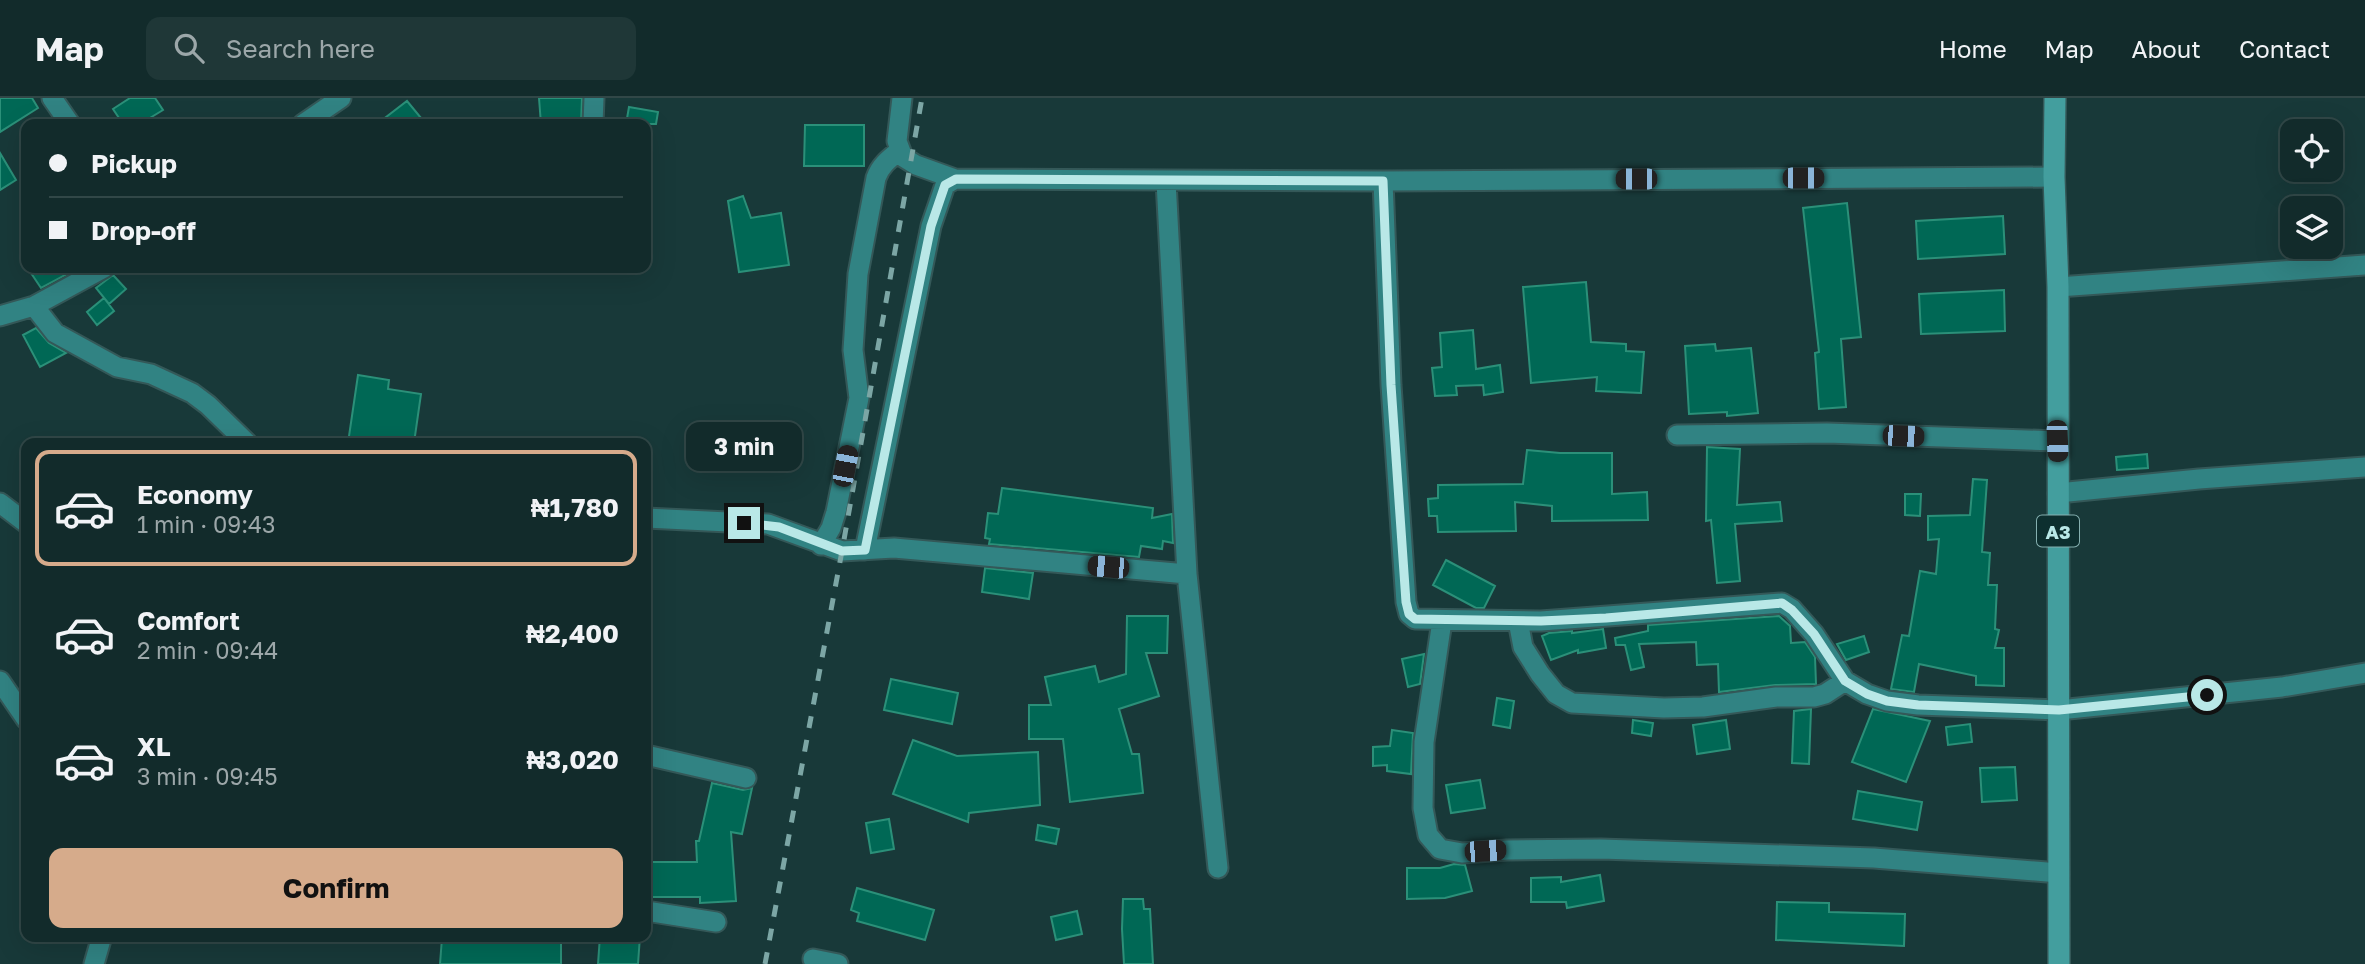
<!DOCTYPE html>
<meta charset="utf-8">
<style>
body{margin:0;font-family:"Golos Text",sans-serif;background:#1f3737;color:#f1f3f6;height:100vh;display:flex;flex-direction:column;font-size:26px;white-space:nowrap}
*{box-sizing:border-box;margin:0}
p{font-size:23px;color:#9ca7a9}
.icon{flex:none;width:38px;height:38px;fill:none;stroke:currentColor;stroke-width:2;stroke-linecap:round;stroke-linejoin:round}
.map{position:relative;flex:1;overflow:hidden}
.details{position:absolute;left:21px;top:340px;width:630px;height:504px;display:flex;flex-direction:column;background:#122b2b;border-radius:14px;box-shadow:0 7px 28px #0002,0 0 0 2px #314747}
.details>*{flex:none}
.banner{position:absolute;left:21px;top:21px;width:630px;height:154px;border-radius:14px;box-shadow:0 7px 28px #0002,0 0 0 2px #314747;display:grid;align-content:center;height:154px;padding:0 28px;background:#122b2b}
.buttons{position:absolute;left:2280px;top:21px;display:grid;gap:14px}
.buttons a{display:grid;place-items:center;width:63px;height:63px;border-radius:14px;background:#122b2b;box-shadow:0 7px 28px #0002,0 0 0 2px #314747;font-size:35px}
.end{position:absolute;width:32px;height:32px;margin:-16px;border:9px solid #b9e8e7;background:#111;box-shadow:0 0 0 4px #111}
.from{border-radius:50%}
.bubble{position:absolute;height:49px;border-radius:14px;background:#122b2b;box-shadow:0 7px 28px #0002,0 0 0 2px #314747;font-size:23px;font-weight:700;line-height:49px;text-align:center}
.car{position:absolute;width:21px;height:42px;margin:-21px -10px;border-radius:9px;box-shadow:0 0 5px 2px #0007;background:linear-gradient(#222 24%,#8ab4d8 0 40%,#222 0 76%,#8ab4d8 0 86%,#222 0)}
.banner b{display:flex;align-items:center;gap:24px;height:66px;font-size:26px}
.banner b+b{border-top:2px solid #314747}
.banner i{width:18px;height:18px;background:#f1f3f6}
ul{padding:12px 0 0;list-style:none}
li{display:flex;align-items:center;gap:21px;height:116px;margin:0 14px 10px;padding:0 14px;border:4px solid transparent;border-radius:14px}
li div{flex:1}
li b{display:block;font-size:26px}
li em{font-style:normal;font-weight:700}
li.selected{border-color:#d6ab8b}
li>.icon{width:63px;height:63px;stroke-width:1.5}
.cta{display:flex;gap:14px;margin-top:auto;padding:14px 28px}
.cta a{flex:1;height:80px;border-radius:14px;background:#d6ab8b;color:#111;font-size:28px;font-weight:700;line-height:80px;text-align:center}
header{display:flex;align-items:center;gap:42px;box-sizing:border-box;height:98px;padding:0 35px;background:#122b2b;border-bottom:2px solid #314747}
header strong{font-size:33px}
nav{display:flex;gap:38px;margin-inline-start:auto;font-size:24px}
.search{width:490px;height:63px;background:#1f3737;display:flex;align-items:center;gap:18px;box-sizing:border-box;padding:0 24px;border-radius:14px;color:#9ca7a9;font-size:26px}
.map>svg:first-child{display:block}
.building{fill:#006855;stroke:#2b9079;stroke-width:2}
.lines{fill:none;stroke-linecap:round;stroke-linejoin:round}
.minor-casing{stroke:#345858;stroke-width:23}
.highway-casing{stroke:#345858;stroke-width:24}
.minor{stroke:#318383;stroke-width:19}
.highway{stroke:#439e9e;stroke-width:21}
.rail{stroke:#7ca6a5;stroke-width:5;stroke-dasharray:12 12;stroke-linecap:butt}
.route{stroke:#b9e8e7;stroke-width:9}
.labels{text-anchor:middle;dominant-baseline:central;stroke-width:5;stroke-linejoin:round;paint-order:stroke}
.shield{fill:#0d2f2f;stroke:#85b0b0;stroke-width:2}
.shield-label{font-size:19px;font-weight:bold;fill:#b9e8e7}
</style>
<header>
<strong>Map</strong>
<div class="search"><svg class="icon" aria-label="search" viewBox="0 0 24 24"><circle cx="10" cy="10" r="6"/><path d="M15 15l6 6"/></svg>Search here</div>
<nav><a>Home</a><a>Map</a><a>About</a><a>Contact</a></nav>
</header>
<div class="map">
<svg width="2365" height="866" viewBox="0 0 2365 866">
<rect width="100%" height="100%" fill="#183939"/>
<path class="building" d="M0 0H32L38 10 0 34Z
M130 0H155L163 12 140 26H123L113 11Z
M539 0H582L581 26H541Z
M407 3 426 26H377Z
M629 9 658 14 656 26H626Z
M805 27H864V68H804Z
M0 55 16 82 0 92Z
M743 98 751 120 781 115 789 167 739 174 728 103Z
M1847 105 1861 239 1841 241 1846 309 1819 311 1815 255 1819 254 1803 110Z
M2003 118 2005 156 1918 161 1916 123Z
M39 170H68L71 174 41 190 31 175Z
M113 177 126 191 109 206 96 190Z
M1586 184 1591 244 1626 246V253L1644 254 1641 295 1596 293 1597 279 1531 285 1523 189Z
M2004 192 2005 233 1921 236 1919 196Z
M104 200 114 213 97 227 87 214Z
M36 230 49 245 66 255 40 269 23 237Z
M1473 232 1476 271 1500 267 1503 294 1484 297 1483 287 1456 288 1457 297 1435 298 1432 270 1442 269 1440 235Z
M1715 246 1716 253 1751 250 1758 315 1727 318V314L1689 316 1685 248Z
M358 277 389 282 388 291 421 296 414 345H348Z
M1707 349 1740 351 1737 407 1780 404 1782 423 1735 426 1740 483 1717 485 1711 422 1706 423Z
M1527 352 1560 355H1612V396L1647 394 1648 422 1552 423V408L1515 404 1516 433 1438 434 1437 418H1429L1428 401 1438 400V387L1523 386Z
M2147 356 2148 370 2117 372 2116 359Z
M1973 381 1987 382 1982 454 1990 455 1988 487H1997L1995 531 1999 532 1995 550H2004V588L1976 587V578L1919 566 1914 594 1891 591 1902 537 1909 538 1920 473 1936 476 1939 441 1928 442V418L1970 417Z
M1002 390 1153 410 1152 420 1172 416 1173 445 1163 443 1162 451 1141 448 1139 459 989 446 990 441 985 440 988 415 998 416Z
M1905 396H1921L1920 418 1905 417Z
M1446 462 1495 488 1484 510H1476L1433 487Z
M985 470 1033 475 1029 501 982 494Z
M1127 518H1168L1167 555H1146L1159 598 1119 611 1132 656H1139L1143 695 1070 704 1063 641H1029V607H1051L1045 579 1095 568 1099 584 1126 576Z
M1779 518 1790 528 1791 545 1805 544 1815 559 1816 586 1775 587 1719 594 1718 566 1697 567 1696 544 1639 546 1644 569 1631 572 1625 547H1616L1615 540 1648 533V527Z
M1603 531 1606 550 1578 555V552L1551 562 1542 538 1549 535 1572 533V535Z
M1864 538 1869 554 1846 562 1837 546Z
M1424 556 1420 586 1408 589 1402 561Z
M891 581 958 595 952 626 884 612Z
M1497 600 1514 603 1510 630 1493 627Z
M1811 611 1809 666 1792 665 1794 613Z
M1873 611 1930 623 1906 684 1852 664Z
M1633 622 1653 625 1651 638 1632 635Z
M1726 622 1730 651 1697 656 1693 627Z
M1970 626 1972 644 1948 647 1946 629Z
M1392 632 1413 635 1411 676 1387 673V667L1373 668V649L1390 648Z
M913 642 957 658 1038 654 1040 707 969 715 968 724 893 696Z
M2015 669 2017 702 1982 704 1980 670Z
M1480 682 1485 710 1451 715 1446 687Z
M712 685 743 692 752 690 742 736 731 734 736 803 700 805V799H646V764H697L696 743H699Z
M1858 693 1922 704 1917 732 1853 721Z
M889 721 894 751 871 755 866 725Z
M1038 727 1059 731 1056 746 1036 742Z
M1454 766 1465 767 1472 793 1445 800 1407 801V770H1440Z
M1600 777 1604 803 1567 810 1566 804H1531V780L1561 779V784Z
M857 790 934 812 925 842 857 823 859 815 851 812Z
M1123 801H1143L1144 811H1150L1153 866H1124L1122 831Z
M1777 804 1829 805V814L1905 816 1904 848 1776 842Z
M1077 813 1082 836 1056 842 1051 819Z
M482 838H561V866H440L442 840 482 842Z
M600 838H640L638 866H598Z"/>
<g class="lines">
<defs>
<path id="minor" d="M52 0 70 26
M902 0 897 43 903 59 916 67 955 81 1383 83 2054 79
M303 26 341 0
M593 26 594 0
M1166 83 1187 476 1218 770
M1383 83 1391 287 1406 504 1409 516 1415 521 1541 523 1782 505 1792 511 1814 536 1845 583 1867 596 1887 603 1918 607 2059 612 2282 589 2365 575
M2058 189 2365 167
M34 208 55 235 117 269 151 276 192 295 208 307 247 345
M0 218 34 208 104 170
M1677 337 1827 335 2057 343
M2058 395 2199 381 2365 369
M0 405 26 425
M646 420 768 426 842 453 894 450 1187 476
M821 447 831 430 836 414 859 300 853 252 858 176 876 80C880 68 889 61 899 53
M865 452 931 128 945 87 955 81
M1442 523 1424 644 1423 710 1428 737 1440 751 1462 755 1507 752 1601 751 1874 760 2059 775
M1518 523 1523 549 1540 576 1556 596 1572 605 1664 610 1703 609 1776 599H1814L1825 596 1845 583
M0 583 26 621
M646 657 746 680
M646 813 716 824
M813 861 838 866
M94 866 102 838"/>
<path id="highway" d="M2055 0 2054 79 2058 189 2059 866"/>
</defs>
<use href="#minor" class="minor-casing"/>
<use href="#highway" class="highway-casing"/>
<use href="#minor" class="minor"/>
<use href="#highway" class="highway"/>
<path class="rail" d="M765 866 842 453 922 0"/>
</g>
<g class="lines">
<path class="route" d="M744 425 779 429 842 453 865 452 931 128 945 87 956 81 1383 83 1391 287 1406 504 1409 516 1415 521 1541 523 1606 520 1782 505 1792 512 1814 536 1845 583 1867 596 1887 603 1918 607 2059 612 2207 597"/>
</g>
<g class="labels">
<rect class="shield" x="2037" y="417.5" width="42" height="31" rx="5"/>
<g class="shield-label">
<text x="2058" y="433">A3</text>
</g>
</g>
</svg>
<div class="buttons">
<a><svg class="icon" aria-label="locate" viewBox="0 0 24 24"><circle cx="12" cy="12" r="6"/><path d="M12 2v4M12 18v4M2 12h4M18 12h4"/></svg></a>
<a><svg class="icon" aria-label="layers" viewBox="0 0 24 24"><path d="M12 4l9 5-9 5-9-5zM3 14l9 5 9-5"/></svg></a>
</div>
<i class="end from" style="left:2207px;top:597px"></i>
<i class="end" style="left:744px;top:425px"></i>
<div class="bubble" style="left:686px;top:324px;width:116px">3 min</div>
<i class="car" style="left:1803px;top:80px;rotate:90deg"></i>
<i class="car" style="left:1636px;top:81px;rotate:270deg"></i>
<i class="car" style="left:1903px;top:338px;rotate:92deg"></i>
<i class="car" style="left:2057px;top:343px;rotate:178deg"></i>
<i class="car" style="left:845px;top:368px;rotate:11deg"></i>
<i class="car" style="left:1108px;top:469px;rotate:275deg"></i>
<i class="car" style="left:1485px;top:753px;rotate:86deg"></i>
<div class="banner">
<b><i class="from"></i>Pickup</b>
<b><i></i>Drop-off</b>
</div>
<section class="details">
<ul>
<li class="selected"><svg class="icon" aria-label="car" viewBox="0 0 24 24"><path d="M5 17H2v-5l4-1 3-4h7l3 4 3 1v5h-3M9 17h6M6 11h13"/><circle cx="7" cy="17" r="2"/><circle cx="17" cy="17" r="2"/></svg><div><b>Economy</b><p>1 min · 09:43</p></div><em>₦1,780</em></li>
<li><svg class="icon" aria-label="car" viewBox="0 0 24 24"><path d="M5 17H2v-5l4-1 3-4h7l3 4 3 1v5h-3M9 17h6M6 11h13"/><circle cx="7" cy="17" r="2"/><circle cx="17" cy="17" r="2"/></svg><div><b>Comfort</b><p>2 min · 09:44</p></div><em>₦2,400</em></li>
<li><svg class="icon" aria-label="car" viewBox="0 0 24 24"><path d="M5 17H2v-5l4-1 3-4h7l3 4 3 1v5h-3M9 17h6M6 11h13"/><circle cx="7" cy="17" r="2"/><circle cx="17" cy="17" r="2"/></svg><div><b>XL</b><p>3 min · 09:45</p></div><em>₦3,020</em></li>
</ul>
<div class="cta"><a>Confirm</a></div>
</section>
</div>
